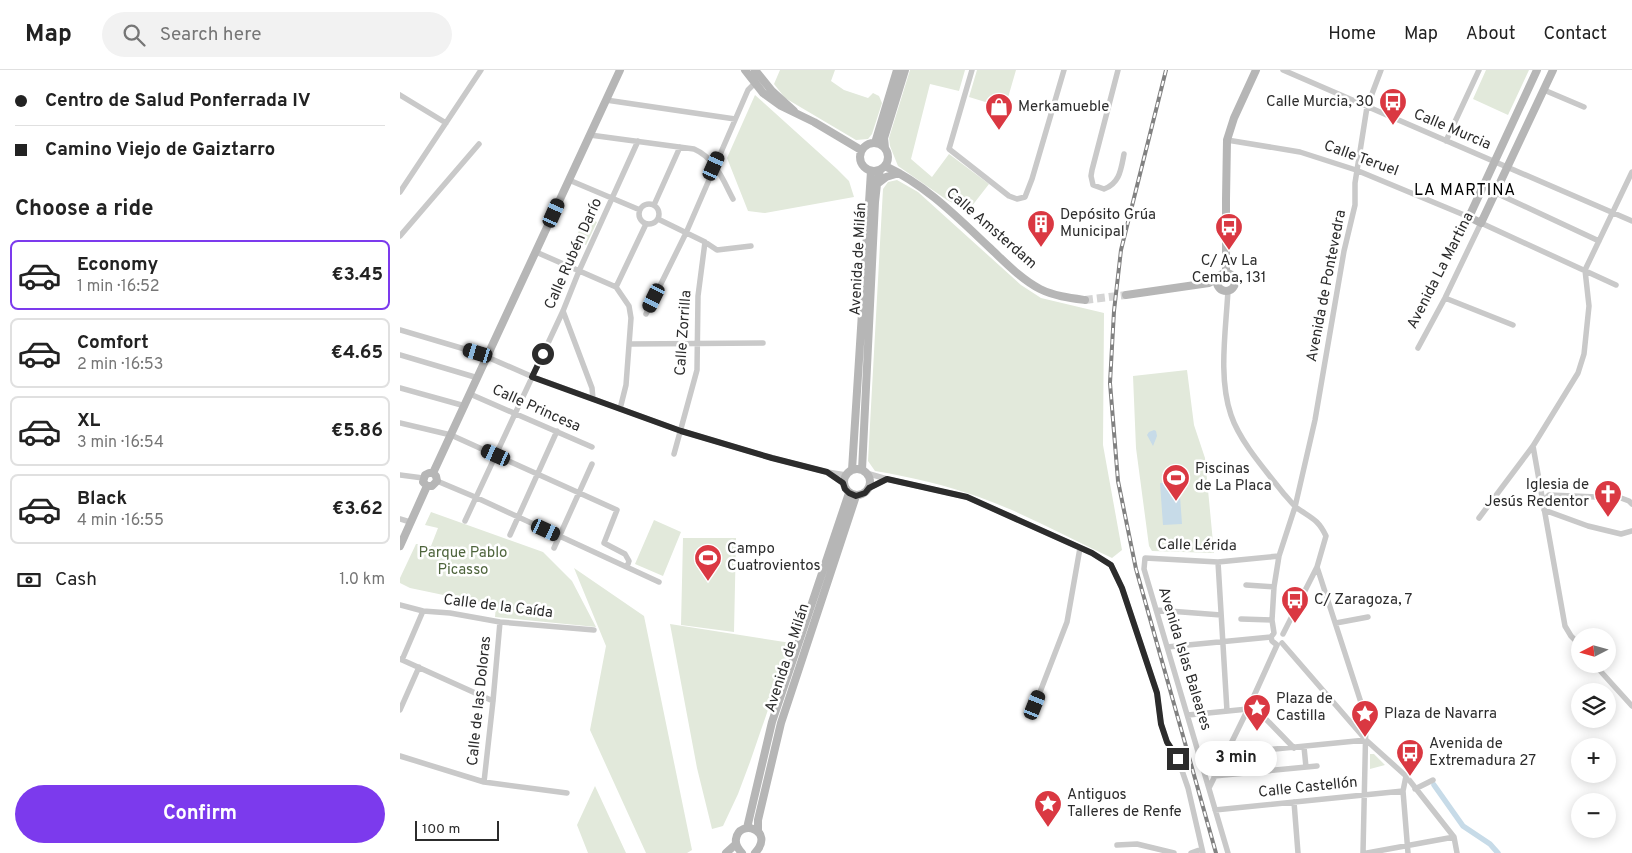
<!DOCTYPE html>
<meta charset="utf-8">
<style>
body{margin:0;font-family:Overpass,sans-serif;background:#f2f2f2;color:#222;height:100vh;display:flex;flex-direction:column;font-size:19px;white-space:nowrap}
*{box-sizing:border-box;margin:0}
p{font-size:16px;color:#767676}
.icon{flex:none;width:28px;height:28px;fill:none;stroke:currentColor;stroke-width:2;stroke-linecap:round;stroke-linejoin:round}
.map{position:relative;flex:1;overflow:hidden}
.panel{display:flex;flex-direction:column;background:#fff;width:400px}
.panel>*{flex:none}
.top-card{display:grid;align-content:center;height:110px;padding:0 15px;background:#fff}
.needle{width:32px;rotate:264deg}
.buttons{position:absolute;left:1171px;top:558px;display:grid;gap:10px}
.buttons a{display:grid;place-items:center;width:45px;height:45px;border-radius:50%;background:#fff;box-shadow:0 2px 12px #0003;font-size:25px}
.scale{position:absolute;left:15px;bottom:12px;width:84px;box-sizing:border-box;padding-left:5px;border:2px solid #2c2c2c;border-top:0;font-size:14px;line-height:18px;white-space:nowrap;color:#2c2c2c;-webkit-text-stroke:4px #fff;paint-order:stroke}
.end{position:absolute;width:22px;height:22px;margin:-11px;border:6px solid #2c2c2c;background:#fff;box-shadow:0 0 0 2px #fff}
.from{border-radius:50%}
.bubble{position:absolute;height:35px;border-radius:18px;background:#fff;box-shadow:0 2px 12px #0003;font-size:16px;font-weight:700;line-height:35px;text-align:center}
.car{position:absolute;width:15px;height:30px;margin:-15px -8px;border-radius:6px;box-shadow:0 0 4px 1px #0007;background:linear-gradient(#222 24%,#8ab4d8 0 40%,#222 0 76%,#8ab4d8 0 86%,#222 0)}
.top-card b{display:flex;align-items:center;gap:18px;height:48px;font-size:19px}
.top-card b+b{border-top:1px solid #e0e0e0}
.top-card i{width:12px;height:12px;background:#222}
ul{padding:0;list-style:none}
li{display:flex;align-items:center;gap:15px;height:70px;margin:0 10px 8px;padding:0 5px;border:2px solid #e0e0e0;border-radius:8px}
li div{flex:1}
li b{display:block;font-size:19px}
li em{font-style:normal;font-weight:700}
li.selected{border-color:#7c3aed}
li>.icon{width:45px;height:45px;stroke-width:1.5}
h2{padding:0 15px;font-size:22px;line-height:60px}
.pay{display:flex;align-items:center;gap:12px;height:55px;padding:0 15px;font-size:19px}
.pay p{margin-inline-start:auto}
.cta{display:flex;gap:10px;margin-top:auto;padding:10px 15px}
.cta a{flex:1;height:58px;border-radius:30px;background:#7c3aed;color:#fff;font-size:20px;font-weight:700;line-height:58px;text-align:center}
header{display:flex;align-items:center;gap:30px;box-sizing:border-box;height:70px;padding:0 25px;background:#fff;border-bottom:1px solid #e0e0e0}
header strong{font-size:24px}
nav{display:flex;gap:28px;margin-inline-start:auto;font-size:18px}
.search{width:350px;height:45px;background:#f2f2f2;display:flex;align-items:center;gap:12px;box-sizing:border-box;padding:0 18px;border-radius:28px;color:#767676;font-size:19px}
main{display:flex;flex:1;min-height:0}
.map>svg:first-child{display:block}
.green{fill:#e2e9db}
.water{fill:#c7dbe8}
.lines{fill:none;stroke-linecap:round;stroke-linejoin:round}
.canal{stroke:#c7dbe8;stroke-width:5.5}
.secondary-tunnel{stroke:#d5d5d5;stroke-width:8;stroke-dasharray:8 4;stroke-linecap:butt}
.street{stroke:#c9c9c9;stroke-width:5.5}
.secondary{stroke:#b6b6b6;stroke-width:8}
.rail-casing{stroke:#818181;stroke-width:4}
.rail{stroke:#fff;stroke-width:2;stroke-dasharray:5.5;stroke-linecap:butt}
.route{stroke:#2c2c2c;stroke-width:6}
.labels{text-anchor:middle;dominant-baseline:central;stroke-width:5;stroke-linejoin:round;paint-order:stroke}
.poi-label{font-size:15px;fill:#2c2c2c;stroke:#fff;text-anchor:start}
.street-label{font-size:15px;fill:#2c2c2c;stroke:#fff}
.park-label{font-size:15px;fill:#4f653d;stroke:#fff}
.neighbourhood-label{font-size:16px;letter-spacing:1px;fill:#000;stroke:#fff}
</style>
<header>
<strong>Map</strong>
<div class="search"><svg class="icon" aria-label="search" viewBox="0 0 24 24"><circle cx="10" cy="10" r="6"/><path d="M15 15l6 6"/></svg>Search here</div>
<nav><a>Home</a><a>Map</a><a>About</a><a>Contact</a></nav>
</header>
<main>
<section class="panel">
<div class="top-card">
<b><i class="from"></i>Centro de Salud Ponferrada IV</b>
<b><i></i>Camino Viejo de Gaiztarro</b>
</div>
<h2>Choose a ride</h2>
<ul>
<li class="selected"><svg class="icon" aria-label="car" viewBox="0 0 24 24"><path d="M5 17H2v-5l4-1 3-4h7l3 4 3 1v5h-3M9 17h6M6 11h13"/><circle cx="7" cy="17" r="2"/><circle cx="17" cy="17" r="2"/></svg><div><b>Economy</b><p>1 min · 16:52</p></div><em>€3.45</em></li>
<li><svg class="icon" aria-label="car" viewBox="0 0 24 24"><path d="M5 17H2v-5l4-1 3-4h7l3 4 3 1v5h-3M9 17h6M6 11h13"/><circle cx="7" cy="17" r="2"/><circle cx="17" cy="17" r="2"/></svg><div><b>Comfort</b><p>2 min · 16:53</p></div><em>€4.65</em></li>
<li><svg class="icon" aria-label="car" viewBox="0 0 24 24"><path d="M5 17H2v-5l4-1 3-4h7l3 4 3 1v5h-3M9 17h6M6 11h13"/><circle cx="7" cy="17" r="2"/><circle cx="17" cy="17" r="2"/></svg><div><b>XL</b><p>3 min · 16:54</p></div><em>€5.86</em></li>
<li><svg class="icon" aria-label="car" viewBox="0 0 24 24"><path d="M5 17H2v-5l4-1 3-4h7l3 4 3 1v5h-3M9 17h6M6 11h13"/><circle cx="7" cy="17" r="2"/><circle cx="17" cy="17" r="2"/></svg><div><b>Black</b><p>4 min · 16:55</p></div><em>€3.62</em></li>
</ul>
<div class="pay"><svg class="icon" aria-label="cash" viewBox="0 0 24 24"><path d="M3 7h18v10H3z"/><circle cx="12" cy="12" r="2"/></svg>Cash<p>1.0 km</p></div>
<div class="cta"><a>Confirm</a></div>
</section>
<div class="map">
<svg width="1232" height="783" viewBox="0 0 1232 783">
<rect width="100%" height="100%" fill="#fff"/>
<path class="green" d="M380 0H435L431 11 444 20 468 28 473 23 479 26 482 33 472 64 468 69 456 70 385 28 374 14Z
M510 0H565L559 21 530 14 511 89 532 107 549 84 589 114 568 141 547 130 498 96 490 76 489 68Z
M577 0H616L605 38 569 27Z
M1086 0H1129L1108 45 1073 29Z
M355 25 437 99 449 111 454 127 365 143 348 141 327 88Z
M497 110 518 122 621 215 641 228 704 243 703 375 722 480 712 488C669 468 624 443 579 427 545 415 511 407 475 401L468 391 483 119 488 112Z
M185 147 197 152 186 175 175 170Z
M787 300 794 355 805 388 814 483 752 481 749 476 736 378 733 306Z
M31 442 143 482 172 511 196 557 95 547 96 536 10 518 0 513V508L16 474 31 476 38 458 25 455Z
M254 450 281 462 263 506 235 494Z
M283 468H336L334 562 281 555Z
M174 498 244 546 292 780 287 783H246L190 660 206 576Z
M270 554 391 573 350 692 338 724 323 756 312 759 297 698Z
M970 684H974L985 695 970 699Z
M195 716 226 783H188L177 755Z"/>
<path class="water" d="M754 360 756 361 757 366 753 376 747 365 749 362Z
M779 412 782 454 763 455 760 413Z"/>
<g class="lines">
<path class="canal" d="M1034 715 1063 756 1090 774 1098 783"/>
<path class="secondary-tunnel" d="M685 230 726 225"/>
<path class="street" d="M572 0 549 79 609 126 617 129 625 127 632 109 664 0
M718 0 692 100 691 106 693 115 704 119C720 113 721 99 724 84
M883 0 1232 151
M1144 20 1184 37
M0 25 46 53
M206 30 335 49
M190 65 294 79C315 88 323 110 333 129
M827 70 900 82 956 100 1069 147
M1046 71 1079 0
M169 110 240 140
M0 122 81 0
M1096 123 1199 171
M239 144a10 10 0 1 1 20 0a10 10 0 1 1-20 0Z
M254 135 280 77
M258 149 305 172 317 180 351 176
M0 166 79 74
M136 182 216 217 229 236 231 248 226 315 220 339
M216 217 246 154
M828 220C826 260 818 307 831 345 840 372 866 401 884 424 888 428 892 434 897 438 911 448 918 449 926 466L917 497 883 564
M1045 228 1113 255
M163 241 192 318 193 329
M246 244 286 163 348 20 355 13
M0 260 78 283 133 307 281 361 372 388 427 402 446 405
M230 274 363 273
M1018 278 1045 228 1081 153 1216 215
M0 285 78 308
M0 318 65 336
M70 324 192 377
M0 353 51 365 217 440 204 473 225 484 229 491 227 497
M274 384 297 300 298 226 305 172
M428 403 443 413
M466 403 487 409 567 427 692 483 711 495 722 518 757 623 761 654 767 672 778 689 788 718 803 783
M0 405 23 408
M37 411 75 427 259 512
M469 418 487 409
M1143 431 1149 425 1221 428 1229 431 1232 434
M1144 440 1188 456 1221 464 1232 461
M1079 448 1133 376
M0 449 10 452
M65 451 163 241 179 201 238 71
M110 465 157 361
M154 478 192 394
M818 492 827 641
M917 497 966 648 963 783
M846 515 874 517
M0 535 23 541 50 543 100 552 194 560
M756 540 821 545
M841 549 872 550
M936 553 968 547
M882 573 966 670 1006 706 1054 767 1057 783
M877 575 872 571 871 567 874 563 872 550 874 517 879 486 895 437 915 350 944 181 955 135V113L967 37 981 0
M1180 575 1171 566 1165 556 1133 376 1178 303 1184 284 1189 236 1185 200 1232 102
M767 577 871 567
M0 589 93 631
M2 590 23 541
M1194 594 1232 636
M635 635 667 552 680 478
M0 640 19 597
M788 645 848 639 859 642 894 678
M904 677 906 697
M826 684 966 670
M0 686 84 712 167 723
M814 706 917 696
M1006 706 1003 721 1008 783
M84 712 93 631 100 552
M809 718 848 639 877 575
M1015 719 1033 710
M894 732 898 783
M815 740 1003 721
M717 775 737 774 774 783
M791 783 802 779
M828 783 744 499 745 488 818 492 879 486
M967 783 1054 767"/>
<path class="secondary" d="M345 0 363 23 381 36 414 52 461 80
M355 0 372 21 394 41
M1137 0 1069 147 1081 153 1153 0
M460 87a14 14 0 1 1 28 0a14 14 0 1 1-28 0Z
M475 73 497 0
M485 78 484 68 505 0
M485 96C526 115 558 148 590 178 606 193 621 209 640 219 654 226 670 228 685 230
M477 114 486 107 499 103
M826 203V129L827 70 834 48 856 0
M817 212a9 9 0 1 1 18 0a9 9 0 1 1-18 0Z
M726 225 809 213 818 208
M444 412a13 13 0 1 1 26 0a13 13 0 1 1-26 0Z
M452 400 471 101
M462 400 475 132 477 114 480 100
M33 403 220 0
M27 416 23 412 25 405 29 403H33
M27 416H32L37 411 36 406 33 403
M0 476 27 416
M347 758 372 652 449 423
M358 762V750L381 653 456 426
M326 783 336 774
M342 783C338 779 335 775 336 769 339 748 376 760 355 783"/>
<defs>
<path id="rail" d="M766 0 721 180 714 241 710 313 718 411 736 499 816 783"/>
</defs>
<use href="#rail" class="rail-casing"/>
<use href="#rail" class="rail"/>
</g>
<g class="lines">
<path class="route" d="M143 284 132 307 281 361 372 388 427 402 443 413 445 419 449 423 456 426 465 423 469 418 487 409 567 427 692 483 711 495 722 518 757 623 761 654 767 672 778 689"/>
</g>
<defs>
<symbol id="bus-pin" viewBox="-11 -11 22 30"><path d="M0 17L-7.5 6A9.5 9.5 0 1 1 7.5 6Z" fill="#da3842" stroke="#fff"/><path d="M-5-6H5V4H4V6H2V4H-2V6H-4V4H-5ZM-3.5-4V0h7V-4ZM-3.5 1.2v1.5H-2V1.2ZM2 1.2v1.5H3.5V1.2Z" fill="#fff"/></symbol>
<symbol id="shop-pin" viewBox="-11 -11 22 30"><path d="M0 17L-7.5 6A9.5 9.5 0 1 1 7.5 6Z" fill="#da3842" stroke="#fff"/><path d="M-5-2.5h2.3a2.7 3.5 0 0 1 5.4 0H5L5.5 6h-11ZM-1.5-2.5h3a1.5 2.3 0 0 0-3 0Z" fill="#fff"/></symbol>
<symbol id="building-pin" viewBox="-11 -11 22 30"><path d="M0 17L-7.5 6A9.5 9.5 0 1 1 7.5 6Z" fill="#da3842" stroke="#fff"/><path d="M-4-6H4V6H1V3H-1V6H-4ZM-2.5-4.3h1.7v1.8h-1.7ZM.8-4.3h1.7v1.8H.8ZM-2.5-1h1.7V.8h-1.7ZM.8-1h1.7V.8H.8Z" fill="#fff"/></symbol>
<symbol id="stadium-pin" viewBox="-11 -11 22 30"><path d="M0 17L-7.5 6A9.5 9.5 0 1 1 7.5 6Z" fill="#da3842" stroke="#fff"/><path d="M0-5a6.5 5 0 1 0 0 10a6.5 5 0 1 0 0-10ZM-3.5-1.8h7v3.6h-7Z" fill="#fff"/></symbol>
<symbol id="church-pin" viewBox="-11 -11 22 30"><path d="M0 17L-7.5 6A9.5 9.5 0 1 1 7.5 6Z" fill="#da3842" stroke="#fff"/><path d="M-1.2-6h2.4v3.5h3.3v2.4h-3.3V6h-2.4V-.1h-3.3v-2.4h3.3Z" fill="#fff"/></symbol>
<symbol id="sight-pin" viewBox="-11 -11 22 30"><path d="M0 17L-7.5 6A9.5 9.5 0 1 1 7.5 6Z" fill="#da3842" stroke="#fff"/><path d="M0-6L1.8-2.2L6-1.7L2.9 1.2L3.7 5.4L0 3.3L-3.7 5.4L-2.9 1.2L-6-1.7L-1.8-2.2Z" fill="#fff"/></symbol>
</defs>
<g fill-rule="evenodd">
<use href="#bus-pin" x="977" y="16" width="32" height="43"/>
<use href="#shop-pin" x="583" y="21" width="32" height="43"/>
<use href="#building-pin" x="625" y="138" width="32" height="43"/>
<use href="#bus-pin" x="813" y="141" width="32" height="43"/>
<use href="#stadium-pin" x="760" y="392" width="32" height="43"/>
<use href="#church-pin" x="1192" y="408" width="32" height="43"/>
<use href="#stadium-pin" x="292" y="472" width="32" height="43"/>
<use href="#bus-pin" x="879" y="514" width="32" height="43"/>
<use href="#sight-pin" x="841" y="622" width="32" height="43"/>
<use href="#sight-pin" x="949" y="628" width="32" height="43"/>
<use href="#bus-pin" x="994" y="667" width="32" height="43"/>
<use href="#sight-pin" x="632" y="718" width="32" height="43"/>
</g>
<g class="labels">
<g class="poi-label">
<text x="974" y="32" text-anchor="end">Calle Murcia, 30</text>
<text x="618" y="37">Merkamueble</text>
<text x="660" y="145">Depósito Grúa<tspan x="660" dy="17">Municipal</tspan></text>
<text x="829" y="191" text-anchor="middle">C/ Av La<tspan x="829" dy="17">Cemba, 131</tspan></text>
<text x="795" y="399">Piscinas<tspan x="795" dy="17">de La Placa</tspan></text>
<text x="1189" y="415" text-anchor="end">Iglesia de<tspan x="1189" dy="17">Jesús Redentor</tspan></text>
<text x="327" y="479">Campo<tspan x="327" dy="17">Cuatrovientos</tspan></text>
<text x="914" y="530">C/ Zaragoza, 7</text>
<text x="876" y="629">Plaza de<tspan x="876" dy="17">Castilla</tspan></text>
<text x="984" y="644">Plaza de Navarra</text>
<text x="1029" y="674">Avenida de<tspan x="1029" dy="17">Extremadura 27</tspan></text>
<text x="667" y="725">Antiguos<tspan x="667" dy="17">Talleres de Renfe</tspan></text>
</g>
<g class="street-label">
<text transform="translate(1052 60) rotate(23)">Calle Murcia</text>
<text transform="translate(961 89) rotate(20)">Calle Teruel</text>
<text transform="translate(591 159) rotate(41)">Calle Amsterdam</text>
<text transform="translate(174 184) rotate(-66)">Calle Rubén Darío</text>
<text transform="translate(459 189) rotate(-87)">Avenida de Milán</text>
<text transform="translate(1041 201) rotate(-63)">Avenida La Martina</text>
<text transform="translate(927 216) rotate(-79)">Avenida de Pontevedra</text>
<text transform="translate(284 263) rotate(-86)">Calle Zorrilla</text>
<text transform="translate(136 339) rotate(24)">Calle Princesa</text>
<text transform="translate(797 476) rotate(1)">Calle Lérida</text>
<text transform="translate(98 537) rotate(7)">Calle de la Caída</text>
<text transform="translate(388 588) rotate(-72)">Avenida de Milán</text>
<text transform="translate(784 589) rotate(73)">Avenida Islas Baleares</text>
<text transform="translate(80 631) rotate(-84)">Calle de las Doloras</text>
<text transform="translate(908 718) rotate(-6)">Calle Castellón</text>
</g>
<g class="park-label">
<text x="63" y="483">Parque Pablo<tspan x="63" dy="17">Picasso</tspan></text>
</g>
<g class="neighbourhood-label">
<text x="1065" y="121">LA MARTINA</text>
</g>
</g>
</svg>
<div class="buttons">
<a><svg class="needle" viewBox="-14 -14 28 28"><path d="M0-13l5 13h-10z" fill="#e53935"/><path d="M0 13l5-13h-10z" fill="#767676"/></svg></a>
<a><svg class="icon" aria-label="layers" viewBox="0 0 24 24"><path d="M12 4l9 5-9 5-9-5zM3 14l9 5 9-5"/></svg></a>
<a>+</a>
<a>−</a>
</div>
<div class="scale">100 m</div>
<i class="end from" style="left:143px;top:284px"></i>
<i class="end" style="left:778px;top:689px"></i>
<div class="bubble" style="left:795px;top:671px;width:82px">3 min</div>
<i class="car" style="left:314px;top:96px;rotate:24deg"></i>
<i class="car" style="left:154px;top:143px;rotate:24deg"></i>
<i class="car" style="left:254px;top:228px;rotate:206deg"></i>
<i class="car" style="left:78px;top:283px;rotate:287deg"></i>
<i class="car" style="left:96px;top:385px;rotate:294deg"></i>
<i class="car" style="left:146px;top:460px;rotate:115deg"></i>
<i class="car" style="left:635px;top:635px;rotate:22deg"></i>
</div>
</main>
